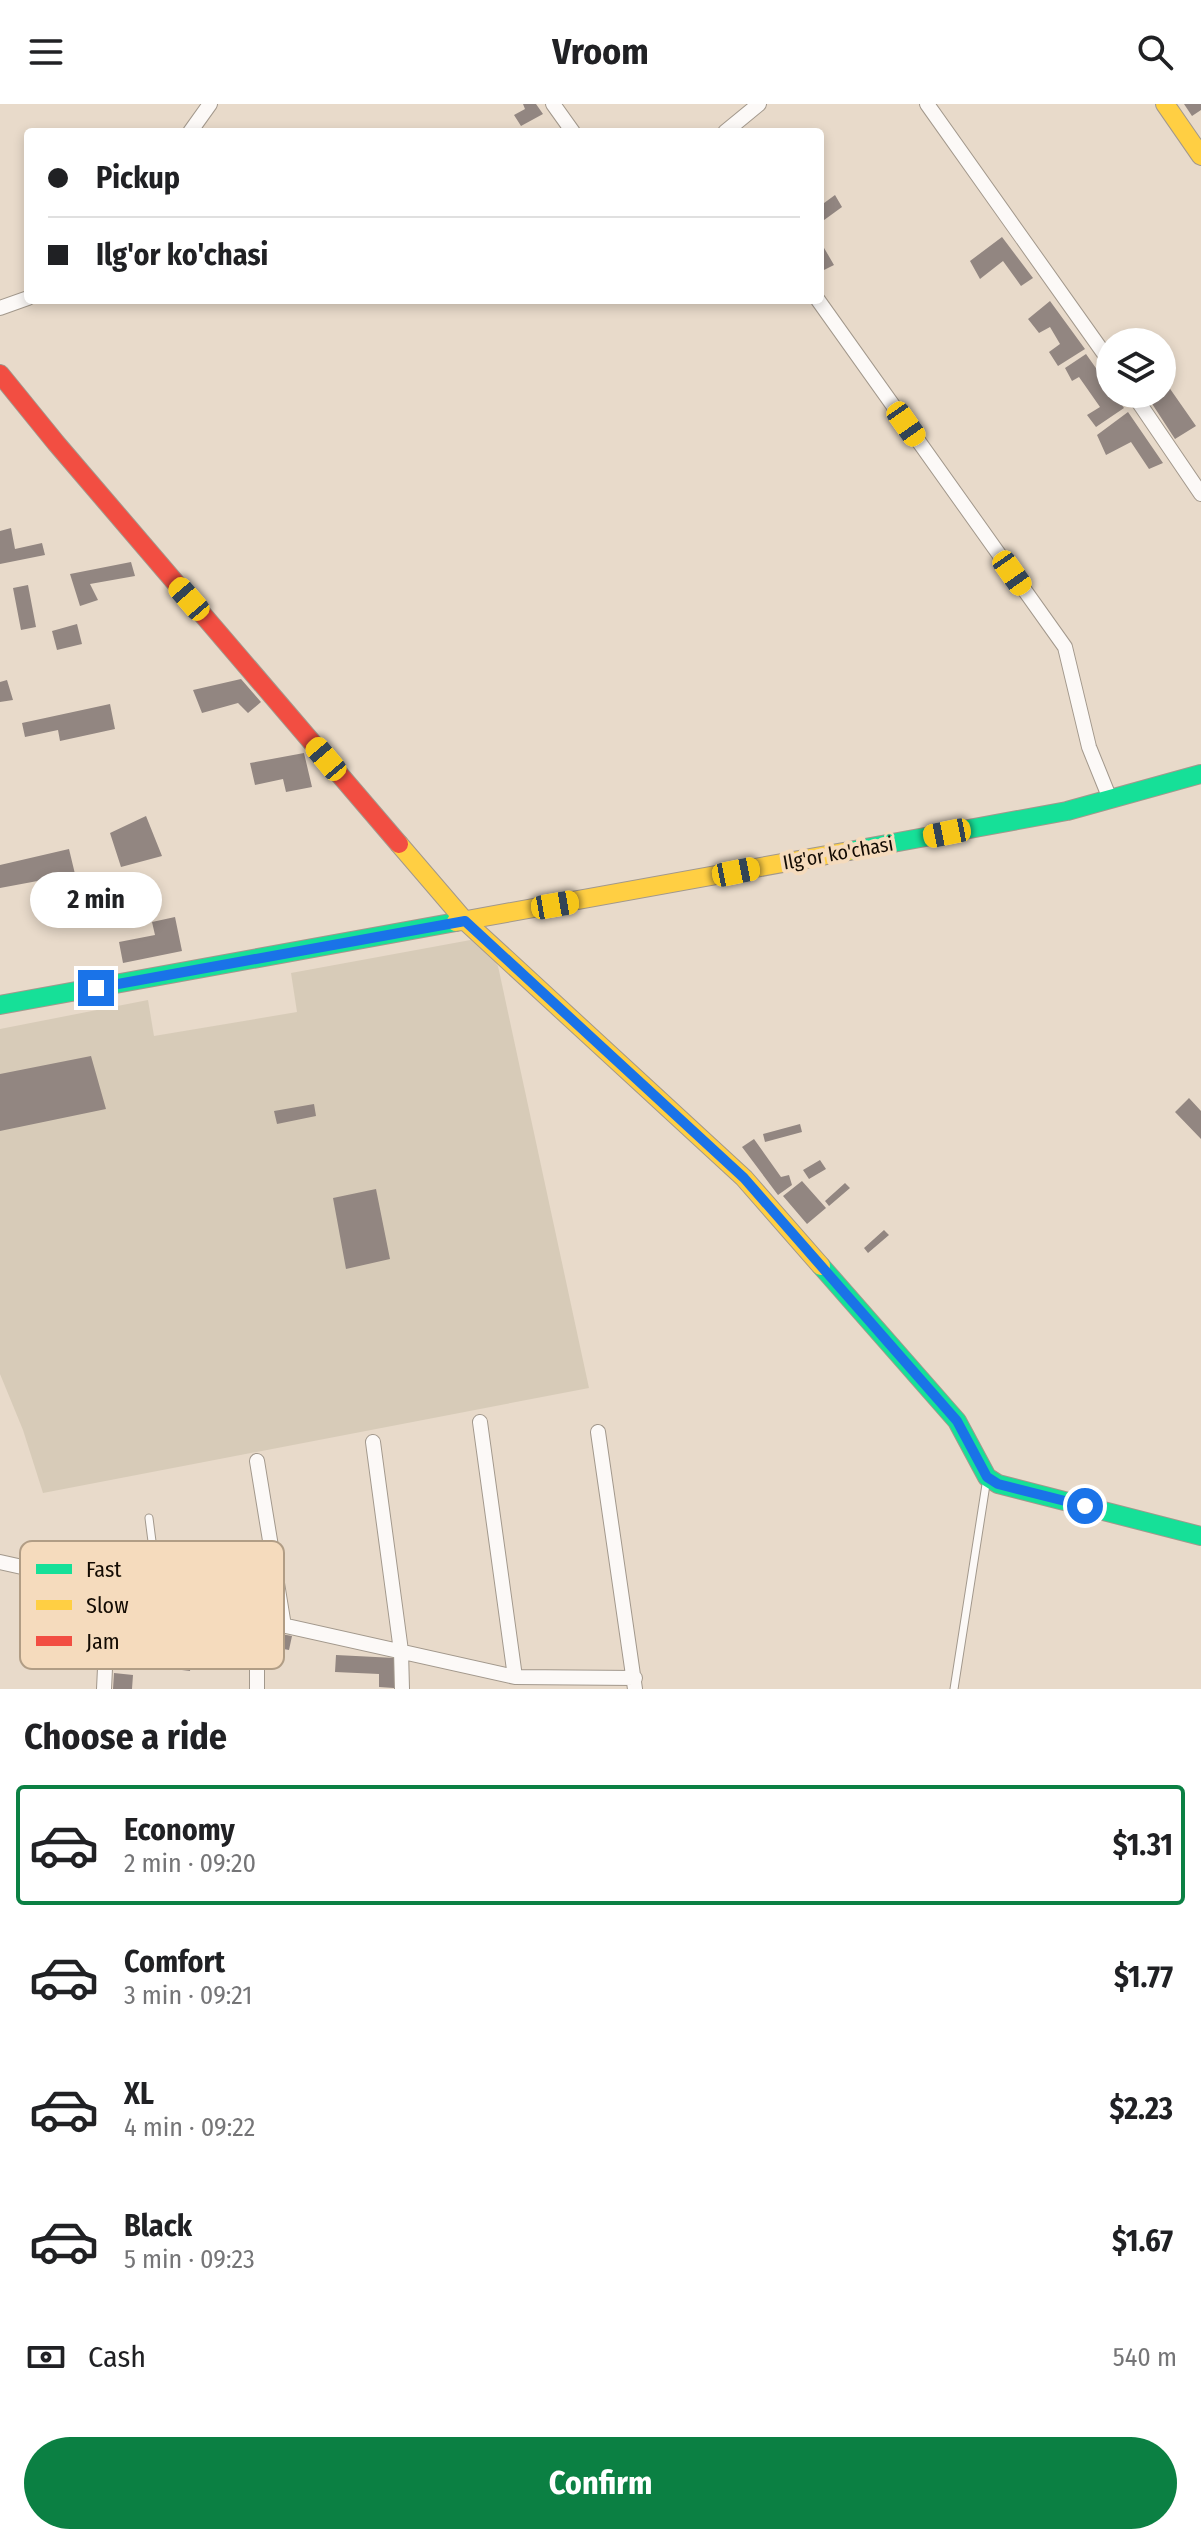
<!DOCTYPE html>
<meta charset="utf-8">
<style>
body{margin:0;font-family:"Fira Sans Condensed",sans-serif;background:#f2f2f2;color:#202124;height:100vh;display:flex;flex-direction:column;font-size:30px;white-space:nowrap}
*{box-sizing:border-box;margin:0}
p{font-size:26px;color:#757577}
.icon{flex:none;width:44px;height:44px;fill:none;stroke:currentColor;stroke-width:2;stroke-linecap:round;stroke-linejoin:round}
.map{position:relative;height:1585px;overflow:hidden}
.side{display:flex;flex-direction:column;background:#fff;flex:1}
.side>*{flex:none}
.guide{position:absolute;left:24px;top:24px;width:800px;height:176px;border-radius:8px;box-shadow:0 4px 12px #0003;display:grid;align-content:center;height:176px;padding:0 24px;background:#fff}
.tools{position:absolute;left:1096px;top:224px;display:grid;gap:16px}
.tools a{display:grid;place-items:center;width:80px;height:80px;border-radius:50%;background:#fff;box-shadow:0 4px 12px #0003;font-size:40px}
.end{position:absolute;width:36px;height:36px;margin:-18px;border:10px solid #1a73e8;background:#fff;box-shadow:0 0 0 4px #fff}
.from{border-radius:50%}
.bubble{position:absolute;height:56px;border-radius:28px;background:#fff;box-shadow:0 4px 12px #0003;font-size:26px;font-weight:700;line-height:56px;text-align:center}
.car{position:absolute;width:24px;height:48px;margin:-24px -12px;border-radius:10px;box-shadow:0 0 6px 2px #0007;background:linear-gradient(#f5c518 24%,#345 0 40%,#f5c518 0 76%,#345 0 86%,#f5c518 0)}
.guide b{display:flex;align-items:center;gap:28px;height:76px;font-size:30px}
.guide b+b{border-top:2px solid #e0e0e0}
.guide i{width:20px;height:20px;background:#202124}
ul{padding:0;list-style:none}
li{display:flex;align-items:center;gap:24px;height:120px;margin:0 16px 12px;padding:0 8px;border:4px solid transparent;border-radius:8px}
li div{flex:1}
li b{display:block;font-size:30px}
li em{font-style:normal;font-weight:700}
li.active{border-color:#0b8043}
li>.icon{width:72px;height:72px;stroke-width:1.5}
h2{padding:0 24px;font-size:36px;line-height:96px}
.pay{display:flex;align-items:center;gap:20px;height:88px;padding:0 24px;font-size:30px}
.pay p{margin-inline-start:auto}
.action{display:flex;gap:16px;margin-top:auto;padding:16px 24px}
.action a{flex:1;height:92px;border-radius:48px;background:#0b8043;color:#fff;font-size:32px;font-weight:700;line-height:92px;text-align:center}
header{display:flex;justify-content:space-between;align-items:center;height:104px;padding:0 24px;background:#fff;font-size:36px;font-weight:700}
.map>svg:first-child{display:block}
.industrial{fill:#d7cbb8}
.building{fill:#928681}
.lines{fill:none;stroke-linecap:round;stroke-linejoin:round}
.lane-casing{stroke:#a2988c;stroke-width:9}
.street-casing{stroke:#a2988c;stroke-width:16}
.fast-casing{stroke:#a2988c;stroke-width:20}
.slow-casing{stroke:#a2988c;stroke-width:20}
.jam-casing{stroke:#a2988c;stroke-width:20}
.lane{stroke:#fcf9f7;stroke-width:7}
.street{stroke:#fcf9f7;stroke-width:14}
.fast{stroke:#16e098;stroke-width:18}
.slow{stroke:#ffcf43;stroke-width:18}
.jam{stroke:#f24e42;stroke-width:18}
.route{stroke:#1a73e8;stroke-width:10}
.labels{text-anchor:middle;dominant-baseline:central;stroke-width:8;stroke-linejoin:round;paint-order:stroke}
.street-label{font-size:20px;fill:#130b03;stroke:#f5dbbd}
.key{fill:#f5dbbd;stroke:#b19d85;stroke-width:2}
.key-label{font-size:22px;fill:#130b03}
</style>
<header><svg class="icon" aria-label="menu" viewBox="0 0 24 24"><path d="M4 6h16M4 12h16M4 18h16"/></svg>Vroom<svg class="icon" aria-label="search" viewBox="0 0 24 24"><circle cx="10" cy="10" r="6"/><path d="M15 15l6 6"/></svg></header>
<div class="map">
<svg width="1201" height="1585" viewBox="0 0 1201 1585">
<rect width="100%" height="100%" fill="#e8daca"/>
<path class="industrial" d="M476 835 498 862 589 1284 43 1389 23 1326 0 1270V925L148 896 154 932 297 908 291 869Z"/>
<path class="building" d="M523 0H536L543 10 521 22 514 11 525 5Z
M1184 0H1201V6L1192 12Z
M835 91 842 103 820 119V102Z
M1002 133 1033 174 1021 182 1003 157 980 175 970 157Z
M820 137 834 161 820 168Z
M1050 197 1085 245 1058 262 1049 248 1060 240 1050 223 1039 229 1028 215Z
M1086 250 1110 284V290H1114L1124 304 1096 323 1087 311 1100 303 1079 273 1072 277 1065 264Z
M1166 279 1196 322 1175 335 1147 292 1162 290V282Z
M1128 308 1163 359 1149 365 1131 338 1106 351 1097 331Z
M11 424 15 445 42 439 45 451 0 460V427Z
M131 458 135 472 90 480 98 496 80 502 70 470Z
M28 481 36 523 21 526 13 484Z
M77 520 82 540 57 546 52 527Z
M241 575 261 598 248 609 238 599 202 609 193 586Z
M7 576 13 596 0 598V578Z
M110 600 115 625 60 637 58 626 25 633 22 619Z
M304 649 312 683 286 688 283 675 255 681 250 659Z
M146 712 162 752 121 763 110 729Z
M69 745 75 770 0 784V761Z
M175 813 182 847 123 859 119 838 155 831 152 818Z
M91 952 106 1005 0 1027V970Z
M1189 994 1201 1007V1035L1175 1008Z
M314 1000 316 1012 277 1020 274 1007Z
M800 1020 802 1028 765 1038 763 1030Z
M754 1035 781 1073 789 1071 792 1081 778 1091 742 1043Z
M820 1056 826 1065 809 1075 803 1066Z
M802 1077 826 1104 807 1120 783 1092Z
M845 1079 850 1084 829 1102 825 1097Z
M376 1085 390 1155 346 1165 333 1094Z
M884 1126 889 1131 868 1149 864 1144Z
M121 1522 195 1531 190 1567 117 1558Z
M270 1528 292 1532 289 1546 267 1542Z
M336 1551 395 1554 394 1584 379 1583V1570L335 1568Z
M114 1569 133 1571 132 1585H113Z"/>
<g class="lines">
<defs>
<path id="lane" d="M149 1414 159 1492
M954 1585 987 1374"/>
<path id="street" d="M553 0 573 28
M927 0 1110 258
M190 28 210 0
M725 28 759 0
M818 196 1065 543 1089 643 1110 695
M0 204 28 194
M1133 290 1201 390
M480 1318 515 1573
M598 1328 635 1585
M373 1338 401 1547 402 1585
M257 1357 284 1522
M0 1458 515 1573 635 1574
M257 1516V1585
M104 1585 109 1481"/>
<path id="fast" d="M849 747 1067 707 1201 670
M0 901 456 818
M821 1162 957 1317 987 1373 998 1380 1201 1432"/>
<path id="slow" d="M1165 0 1201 52
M399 740 465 817 744 1074 821 1162
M456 818 849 747"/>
<path id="jam" d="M0 270 56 339 399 740"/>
</defs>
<use href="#lane" class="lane-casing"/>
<use href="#street" class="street-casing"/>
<use href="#fast" class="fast-casing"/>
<use href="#slow" class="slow-casing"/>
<use href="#jam" class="jam-casing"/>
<use href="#lane" class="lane"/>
<use href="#street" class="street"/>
<use href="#fast" class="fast"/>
<use href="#slow" class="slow"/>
<use href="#jam" class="jam"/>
</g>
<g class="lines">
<path class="route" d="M96 884 465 817 744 1074 957 1317 987 1373 998 1380 1085 1402"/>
</g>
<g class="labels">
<g class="street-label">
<text transform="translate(838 749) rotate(-10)">Ilg'or ko'chasi</text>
</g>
</g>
<rect x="20" y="1437" width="264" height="128" rx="12" class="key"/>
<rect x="36" y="1460" width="36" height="10" fill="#16e098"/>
<rect x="36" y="1496" width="36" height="10" fill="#ffcf43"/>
<rect x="36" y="1532" width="36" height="10" fill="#f24e42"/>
<g class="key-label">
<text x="86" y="1473">Fast</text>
<text x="86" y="1509">Slow</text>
<text x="86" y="1545">Jam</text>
</g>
</svg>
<div class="tools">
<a><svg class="icon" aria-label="layers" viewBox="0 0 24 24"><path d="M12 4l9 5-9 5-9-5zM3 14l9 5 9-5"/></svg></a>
</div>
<i class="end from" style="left:1085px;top:1402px"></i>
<i class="end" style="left:96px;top:884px"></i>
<div class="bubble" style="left:30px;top:768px;width:132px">2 min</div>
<i class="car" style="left:906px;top:320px;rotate:145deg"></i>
<i class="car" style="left:1012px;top:469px;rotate:145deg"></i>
<i class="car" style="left:189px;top:495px;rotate:319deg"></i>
<i class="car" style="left:326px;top:655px;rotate:320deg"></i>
<i class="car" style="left:947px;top:729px;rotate:259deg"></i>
<i class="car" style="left:736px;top:768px;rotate:79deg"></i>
<i class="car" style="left:555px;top:801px;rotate:80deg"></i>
<div class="guide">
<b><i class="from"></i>Pickup</b>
<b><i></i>Ilg'or ko'chasi</b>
</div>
</div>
<section class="side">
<h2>Choose a ride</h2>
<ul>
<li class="active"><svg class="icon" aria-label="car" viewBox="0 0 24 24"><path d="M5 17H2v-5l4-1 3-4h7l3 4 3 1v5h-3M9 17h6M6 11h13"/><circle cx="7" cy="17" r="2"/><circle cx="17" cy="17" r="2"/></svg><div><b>Economy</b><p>2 min · 09:20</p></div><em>$1.31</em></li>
<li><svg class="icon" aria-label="car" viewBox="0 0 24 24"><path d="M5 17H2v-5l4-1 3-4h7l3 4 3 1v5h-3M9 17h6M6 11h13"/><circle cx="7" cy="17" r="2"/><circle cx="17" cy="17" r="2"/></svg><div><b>Comfort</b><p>3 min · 09:21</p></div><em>$1.77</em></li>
<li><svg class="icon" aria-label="car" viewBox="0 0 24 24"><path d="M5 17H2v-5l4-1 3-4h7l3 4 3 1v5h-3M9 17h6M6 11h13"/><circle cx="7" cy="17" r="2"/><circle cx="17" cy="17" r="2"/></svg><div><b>XL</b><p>4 min · 09:22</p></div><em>$2.23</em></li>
<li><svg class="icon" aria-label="car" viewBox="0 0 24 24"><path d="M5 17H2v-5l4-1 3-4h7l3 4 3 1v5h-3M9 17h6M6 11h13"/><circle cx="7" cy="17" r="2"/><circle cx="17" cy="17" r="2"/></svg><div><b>Black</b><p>5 min · 09:23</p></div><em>$1.67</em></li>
</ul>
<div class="pay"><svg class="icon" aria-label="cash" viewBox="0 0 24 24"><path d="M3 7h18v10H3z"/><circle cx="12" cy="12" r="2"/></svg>Cash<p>540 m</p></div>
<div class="action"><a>Confirm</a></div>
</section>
